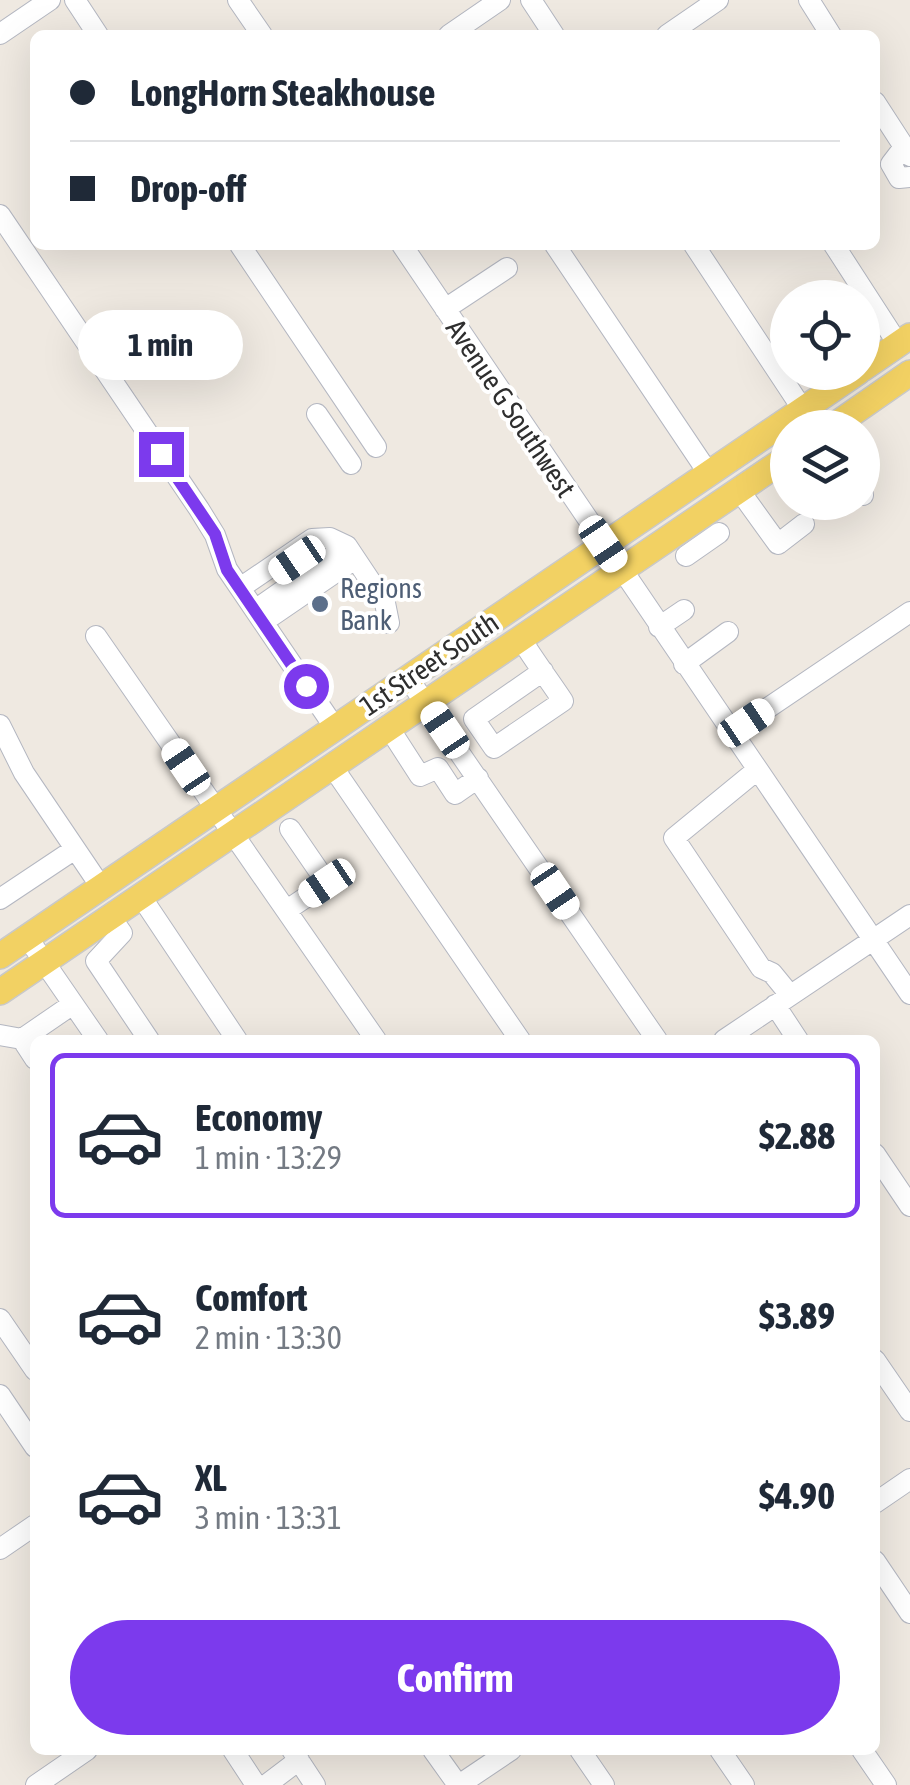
<!DOCTYPE html>
<meta charset="utf-8">
<style>
body{margin:0;font-family:"Asap Condensed",sans-serif;background:#f2f2f3;color:#1f2937;height:100vh;display:flex;flex-direction:column;font-size:38px;white-space:nowrap}
*{box-sizing:border-box;margin:0}
p{font-size:32px;color:#747a83}
.icon{flex:none;width:55px;height:55px;fill:none;stroke:currentColor;stroke-width:2;stroke-linecap:round;stroke-linejoin:round}
.map{position:relative;flex:1;overflow:hidden}
.side{position:absolute;left:30px;top:1035px;width:850px;height:720px;display:flex;flex-direction:column;background:#fff;border-radius:15px;box-shadow:0 10px 40px #0002}
.side>*{flex:none}
.hud{position:absolute;left:30px;top:30px;width:850px;height:220px;border-radius:15px;box-shadow:0 10px 40px #0002;display:grid;align-content:center;height:220px;padding:0 40px;background:#fff}
.controls{position:absolute;left:770px;top:280px;display:grid;gap:20px}
.controls a{display:grid;place-items:center;width:110px;height:110px;border-radius:50%;background:#fff;box-shadow:0 10px 40px #0002;font-size:50px}
.end{position:absolute;width:45px;height:45px;margin:-22px;border:12px solid #7c3aed;background:#fff;box-shadow:0 0 0 5px #fff}
.from{border-radius:50%}
.bubble{position:absolute;height:70px;border-radius:35px;background:#fff;box-shadow:0 10px 40px #0002;font-size:32px;font-weight:700;line-height:70px;text-align:center}
.car{position:absolute;width:30px;height:60px;margin:-30px -15px;border-radius:12px;box-shadow:0 0 8px 2px #0007;background:linear-gradient(#fff 24%,#345 0 40%,#fff 0 76%,#345 0 86%,#fff 0)}
.hud b{display:flex;align-items:center;gap:35px;height:95px;font-size:38px}
.hud b+b{border-top:2px solid #e0e1e3}
.hud i{width:25px;height:25px;background:#1f2937}
ul{padding:18px 0 0;list-style:none}
li{display:flex;align-items:center;gap:30px;height:165px;margin:0 20px 15px;padding:0 20px;border:5px solid transparent;border-radius:15px}
li div{flex:1}
li b{display:block;font-size:38px}
li em{font-style:normal;font-weight:700}
li.selected{border-color:#7c3aed}
li>.icon{width:90px;height:90px;stroke-width:1.5}
.button{display:flex;gap:20px;margin-top:auto;padding:20px 40px}
.button a{flex:1;height:115px;border-radius:60px;background:#7c3aed;color:#fff;font-size:40px;font-weight:700;line-height:115px;text-align:center}
.map>svg:first-child{display:block}
.lines{fill:none;stroke-linecap:round;stroke-linejoin:round}
.minor-casing{stroke:#b4b7c1;stroke-width:22}
.major-casing{stroke:#c9c9c9;stroke-width:28}
.minor{stroke:#fff;stroke-width:20}
.major{stroke:#f2d163;stroke-width:25}
.route{stroke:#7c3aed;stroke-width:12}
.service-dot{fill:#5c6f8a;stroke:#fff;stroke-width:4}
.labels{text-anchor:middle;dominant-baseline:central;stroke-width:8;stroke-linejoin:round;paint-order:stroke}
.street-label{font-size:28px;fill:#2e2e2e;stroke:#fff}
.service-label{font-size:28px;fill:#4e5e75;stroke:#fff;text-anchor:start}
</style>
<div class="map">
<svg width="910" height="1785" viewBox="0 0 910 1785">
<rect width="100%" height="100%" fill="#efe9e1"/>
<g class="lines">
<defs>
<path id="minor" d="M75 0 98 35
M238 0 262 35
M531 0 554 35
M809 0 831 35
M0 34 50 0
M449 35 500 0
M667 35 718 0
M875 102 910 156
M904 147 891 164 899 178 910 177
M0 215 199 509 215 535 227 569 335 728
M240 245 376 447
M402 245 910 994
M555 245 709 474
M694 245 815 428
M834 245 898 344
M445 309 507 268
M317 414 351 464
M739 490 778 544 804 524
M862 493 863 495
M686 556 719 533
M240 588 312 539 330 538 347 546 385 603 389 623
M255 610 347 546
M263 622 355 559
M659 627 684 610
M96 636 376 1040
M521 639C534 660 549 680 563 701L494 748 474 719 543 671
M684 664 728 632
M408 678 657 1040
M0 725 24 773 101 887
M389 728 420 776 438 768 455 794 478 778
M731 733 910 612
M332 766 520 1040
M757 770 674 838 761 968 772 973 790 995
M140 895 237 1040
M0 899 75 849
M287 910 327 883 290 829
M110 916 122 933 96 961 149 1040
M27 937 98 1040
M775 1005 798 1040
M0 1035 22 1039 73 1004
M22 1039 35 1059
M724 1040 910 915
M875 1154 910 1206
M0 1319 35 1370
M875 1360 910 1411
M0 1395 35 1447
M875 1503 910 1479
M0 1549 35 1525
M875 1561 910 1613
M233 1750 256 1785
M292 1750 315 1785
M433 1750 458 1785
M580 1750 604 1785
M720 1750 744 1785
M862 1750 886 1785
M36 1785 87 1750
M266 1785 299 1760
M459 1785 511 1750"/>
<path id="major" d="M862 369 910 336
M831 428 910 373
M0 956 858 372
M0 992 788 457"/>
</defs>
<use href="#minor" class="minor-casing"/>
<use href="#major" class="major-casing"/>
<use href="#minor" class="minor"/>
<use href="#major" class="major"/>
</g>
<g class="lines">
<path class="route" d="M161 454 215 534 227 570 306 686"/>
</g>
<circle class="service-dot" cx="320" cy="604" r="10"/>
<g class="labels">
<g class="street-label">
<text transform="translate(511 408) rotate(56)">Avenue G Southwest</text>
<text transform="translate(429 664) rotate(-34)">1st Street South</text>
</g>
<g class="service-label">
<text x="340" y="588">Regions<tspan x="340" dy="32">Bank</tspan></text>
</g>
</g>
</svg>
<div class="controls">
<a><svg class="icon" aria-label="locate" viewBox="0 0 24 24"><circle cx="12" cy="12" r="6"/><path d="M12 2v4M12 18v4M2 12h4M18 12h4"/></svg></a>
<a><svg class="icon" aria-label="layers" viewBox="0 0 24 24"><path d="M12 4l9 5-9 5-9-5zM3 14l9 5 9-5"/></svg></a>
</div>
<i class="end from" style="left:306px;top:686px"></i>
<i class="end" style="left:161px;top:454px"></i>
<div class="bubble" style="left:78px;top:310px;width:165px">1 min</div>
<i class="car" style="left:603px;top:544px;rotate:146deg"></i>
<i class="car" style="left:297px;top:560px;rotate:236deg"></i>
<i class="car" style="left:746px;top:723px;rotate:56deg"></i>
<i class="car" style="left:445px;top:730px;rotate:326deg"></i>
<i class="car" style="left:186px;top:767px;rotate:326deg"></i>
<i class="car" style="left:327px;top:883px;rotate:236deg"></i>
<i class="car" style="left:555px;top:891px;rotate:146deg"></i>
<div class="hud">
<b><i class="from"></i>LongHorn Steakhouse</b>
<b><i></i>Drop-off</b>
</div>
<section class="side">
<ul>
<li class="selected"><svg class="icon" aria-label="car" viewBox="0 0 24 24"><path d="M5 17H2v-5l4-1 3-4h7l3 4 3 1v5h-3M9 17h6M6 11h13"/><circle cx="7" cy="17" r="2"/><circle cx="17" cy="17" r="2"/></svg><div><b>Economy</b><p>1 min · 13:29</p></div><em>$2.88</em></li>
<li><svg class="icon" aria-label="car" viewBox="0 0 24 24"><path d="M5 17H2v-5l4-1 3-4h7l3 4 3 1v5h-3M9 17h6M6 11h13"/><circle cx="7" cy="17" r="2"/><circle cx="17" cy="17" r="2"/></svg><div><b>Comfort</b><p>2 min · 13:30</p></div><em>$3.89</em></li>
<li><svg class="icon" aria-label="car" viewBox="0 0 24 24"><path d="M5 17H2v-5l4-1 3-4h7l3 4 3 1v5h-3M9 17h6M6 11h13"/><circle cx="7" cy="17" r="2"/><circle cx="17" cy="17" r="2"/></svg><div><b>XL</b><p>3 min · 13:31</p></div><em>$4.90</em></li>
</ul>
<div class="button"><a>Confirm</a></div>
</section>
</div>
